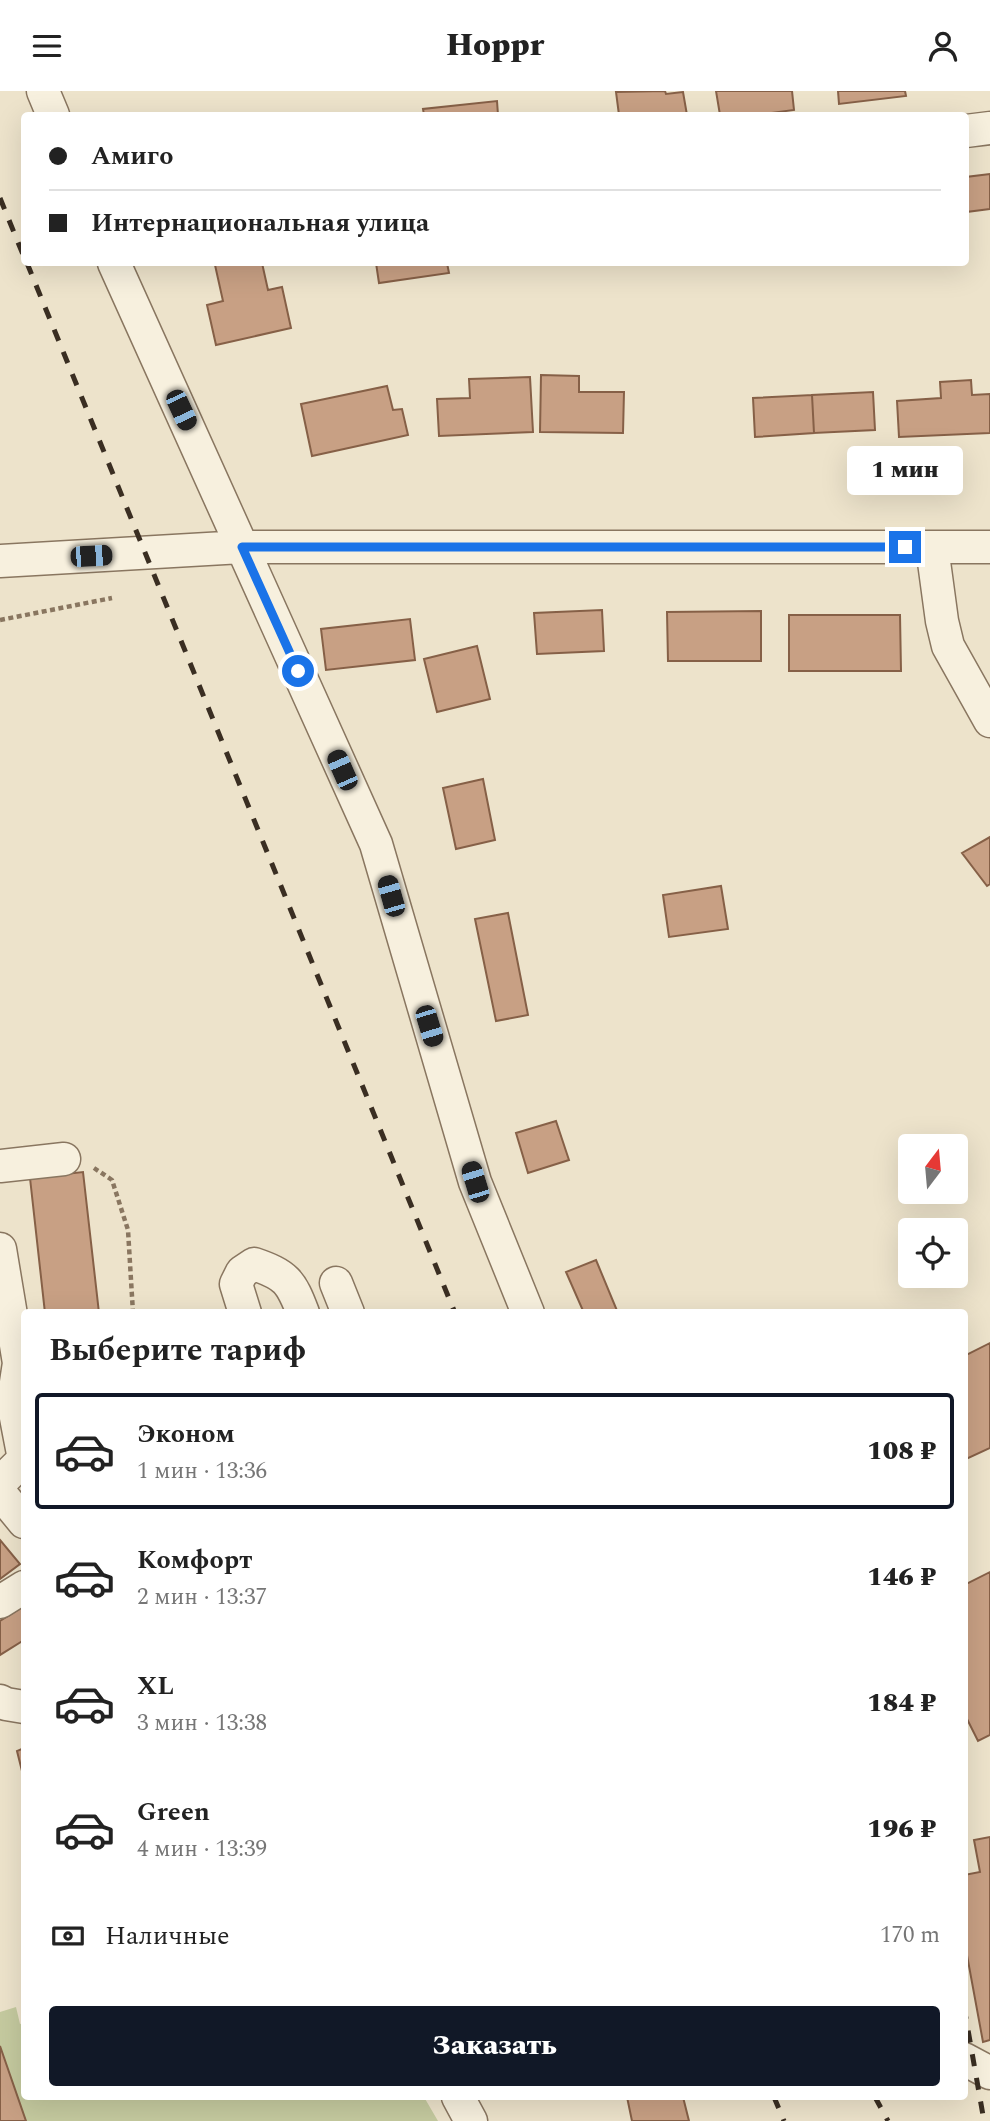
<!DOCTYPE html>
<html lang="ru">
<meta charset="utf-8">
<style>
body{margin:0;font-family:Spectral,serif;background:#f2f2f2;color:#222;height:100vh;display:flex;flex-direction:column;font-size:26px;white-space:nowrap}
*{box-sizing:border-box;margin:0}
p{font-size:23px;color:#767676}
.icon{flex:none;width:38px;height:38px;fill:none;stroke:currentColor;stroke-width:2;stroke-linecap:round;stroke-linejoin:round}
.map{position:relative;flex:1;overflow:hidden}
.details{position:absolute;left:21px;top:1218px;width:947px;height:791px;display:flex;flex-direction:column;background:#fff;border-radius:7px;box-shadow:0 7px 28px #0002}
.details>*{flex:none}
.guide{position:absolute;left:21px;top:21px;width:948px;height:154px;border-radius:7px;box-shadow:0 7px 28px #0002;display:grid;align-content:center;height:154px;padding:0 28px;background:#fff}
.needle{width:46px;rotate:16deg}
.tools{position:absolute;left:898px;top:1043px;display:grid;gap:14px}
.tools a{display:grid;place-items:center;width:70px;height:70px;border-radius:7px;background:#fff;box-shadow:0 7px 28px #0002;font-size:35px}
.end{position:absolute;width:32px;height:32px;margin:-16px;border:9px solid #1a73e8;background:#fff;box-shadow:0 0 0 4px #fff}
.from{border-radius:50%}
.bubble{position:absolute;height:49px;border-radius:7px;background:#fff;box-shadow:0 7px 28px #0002;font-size:23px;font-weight:800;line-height:49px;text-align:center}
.car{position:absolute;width:21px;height:42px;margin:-21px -10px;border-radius:9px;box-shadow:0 0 5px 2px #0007;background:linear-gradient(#222 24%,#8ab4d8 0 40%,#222 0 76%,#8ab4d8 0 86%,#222 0)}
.guide b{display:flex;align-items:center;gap:24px;height:66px;font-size:26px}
.guide b+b{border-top:2px solid #e0e0e0}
.guide i{width:18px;height:18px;background:#222}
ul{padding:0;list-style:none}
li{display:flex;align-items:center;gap:21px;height:116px;margin:0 14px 10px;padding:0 14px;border:4px solid transparent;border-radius:7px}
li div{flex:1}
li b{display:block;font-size:26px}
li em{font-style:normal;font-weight:800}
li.current{border-color:#111827}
li>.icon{width:63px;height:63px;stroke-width:1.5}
h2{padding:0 28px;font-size:32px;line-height:84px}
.pay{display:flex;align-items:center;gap:18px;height:77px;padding:0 28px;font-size:26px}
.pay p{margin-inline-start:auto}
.action{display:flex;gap:14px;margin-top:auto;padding:14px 28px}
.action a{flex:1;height:80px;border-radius:7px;background:#111827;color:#fff;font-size:28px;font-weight:800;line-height:80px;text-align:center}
header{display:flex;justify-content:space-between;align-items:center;height:91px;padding:0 28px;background:#fff;font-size:32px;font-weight:800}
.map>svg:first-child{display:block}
.green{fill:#c5ca9f}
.building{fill:#c8a084;stroke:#866047;stroke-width:2}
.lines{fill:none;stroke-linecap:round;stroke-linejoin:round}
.minor-casing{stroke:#897660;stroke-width:35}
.path{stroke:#897660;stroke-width:4.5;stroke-dasharray:5 3.5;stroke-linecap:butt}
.minor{stroke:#f7f0de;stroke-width:32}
.rail{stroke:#3a2e22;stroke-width:5;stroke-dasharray:12 12;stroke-linecap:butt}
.route{stroke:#1a73e8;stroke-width:9}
</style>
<header><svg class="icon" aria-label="menu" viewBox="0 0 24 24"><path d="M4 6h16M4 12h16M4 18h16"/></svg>Hoppr<svg class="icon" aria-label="person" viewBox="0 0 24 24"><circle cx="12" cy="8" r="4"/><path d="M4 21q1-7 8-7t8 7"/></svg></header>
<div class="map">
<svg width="990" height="2030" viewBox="0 0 990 2030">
<rect width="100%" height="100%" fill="#ede3cb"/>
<path class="green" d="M16 1916 20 1933 24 1932V2006H424L438 2030H0V1921Z"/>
<path class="building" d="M665 0 666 3 683 1 687 24H619L616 1Z
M716 0H792L794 19 756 24H720Z
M838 0H905L906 5 839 13Z
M497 10 498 24H424L423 18Z
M990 83V118L966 121V86Z
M225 172H262L268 199 282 196 291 237 216 254 207 214 223 210 215 174Z
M376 172H447L449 182 379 192Z
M541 284 579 285V301H624L623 342 540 341Z
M530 286 533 341 439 345 437 308 470 307 469 288Z
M971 289 972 304 990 303V342L899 346 897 310 941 307 940 291Z
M387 295 393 319 402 318 408 344 312 365 301 313Z
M873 301 875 339 814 342 812 304Z
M812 304 814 342 755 346 753 307Z
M602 519 604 560 537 563 534 522Z
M761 520V570H668L667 521Z
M789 524H900L901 580H789Z
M410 528 415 569 326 579 321 538Z
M477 555 490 608 437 621 424 568Z
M483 688 495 749 456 758 443 697Z
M990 746V793L987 795 962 762Z
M721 795 728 838 669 846 663 804Z
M508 822 528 924 496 930 475 828Z
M556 1030 569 1069 528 1082 516 1042Z
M83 1081 99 1222H45L30 1087Z
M596 1169 618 1222H584L566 1181Z
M990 1252V1357L964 1369V1265Z
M0 1449 20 1473 0 1488Z
M990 1481V1644L978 1650 964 1622V1494Z
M24 1515V1549L0 1564V1530Z
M24 1657V1688L17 1660Z
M990 1746V1949L983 1951 964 1848V1784L980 1781 974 1749Z
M0 1955 26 2030H0Z
M627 2006H683L689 2030H632Z"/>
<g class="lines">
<defs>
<path id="minor" d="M43 0 53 24
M966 40 990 37
M114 172 376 753 475 1091 528 1222
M932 456 942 530 948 555 990 630
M0 470 242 456H990
M0 1075 64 1068
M0 1158 19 1272 13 1311 24 1368 0 1392
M336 1192 348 1222
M245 1222 236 1193 242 1181 254 1173C286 1184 291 1190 303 1222
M0 1402 24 1431
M0 1511 24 1496
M0 1610 6 1613 24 1616
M964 1968 990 1982
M458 2006 471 2030"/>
</defs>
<use href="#minor" class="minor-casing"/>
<path class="path" d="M0 529 112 507
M94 1077 112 1089 128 1139 133 1222"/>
<use href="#minor" class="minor"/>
<path class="rail" d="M0 107 24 166
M27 172 455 1222
M964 1916 984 2030
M774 2006 784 2030
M875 2006 888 2030"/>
</g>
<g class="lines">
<path class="route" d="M298 580 242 456H905"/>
</g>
</svg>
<div class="tools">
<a><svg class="needle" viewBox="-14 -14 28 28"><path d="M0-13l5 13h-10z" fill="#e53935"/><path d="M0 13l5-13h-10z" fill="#767676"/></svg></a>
<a><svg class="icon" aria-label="locate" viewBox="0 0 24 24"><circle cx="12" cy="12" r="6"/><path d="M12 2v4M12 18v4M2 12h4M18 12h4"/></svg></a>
</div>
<i class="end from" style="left:298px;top:580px"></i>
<i class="end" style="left:905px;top:456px"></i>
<div class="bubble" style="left:847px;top:355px;width:116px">1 мин</div>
<i class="car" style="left:181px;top:319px;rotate:155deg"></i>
<i class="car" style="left:91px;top:465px;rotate:87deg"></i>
<i class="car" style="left:342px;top:679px;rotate:336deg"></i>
<i class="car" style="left:391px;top:805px;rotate:344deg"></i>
<i class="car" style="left:429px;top:935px;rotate:163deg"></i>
<i class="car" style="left:475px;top:1091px;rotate:343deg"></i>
<div class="guide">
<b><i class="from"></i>Амиго</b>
<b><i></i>Интернациональная улица</b>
</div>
<section class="details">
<h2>Выберите тариф</h2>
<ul>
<li class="current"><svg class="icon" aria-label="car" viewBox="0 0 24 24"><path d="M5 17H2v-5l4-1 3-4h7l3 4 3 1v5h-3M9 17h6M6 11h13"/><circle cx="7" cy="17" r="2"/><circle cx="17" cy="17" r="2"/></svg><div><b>Эконом</b><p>1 мин · 13:36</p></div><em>108 ₽</em></li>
<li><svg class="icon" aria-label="car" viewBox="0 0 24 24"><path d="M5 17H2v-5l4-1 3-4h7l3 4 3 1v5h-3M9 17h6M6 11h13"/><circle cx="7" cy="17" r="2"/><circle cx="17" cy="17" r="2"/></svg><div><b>Комфорт</b><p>2 мин · 13:37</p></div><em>146 ₽</em></li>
<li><svg class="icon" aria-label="car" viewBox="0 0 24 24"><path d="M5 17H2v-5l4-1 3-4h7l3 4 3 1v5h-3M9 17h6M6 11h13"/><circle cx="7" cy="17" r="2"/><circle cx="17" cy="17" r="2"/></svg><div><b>XL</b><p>3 мин · 13:38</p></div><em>184 ₽</em></li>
<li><svg class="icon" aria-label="car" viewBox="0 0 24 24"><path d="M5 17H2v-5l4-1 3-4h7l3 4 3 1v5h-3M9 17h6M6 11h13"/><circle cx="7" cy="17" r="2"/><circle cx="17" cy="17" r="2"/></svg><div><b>Green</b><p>4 мин · 13:39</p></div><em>196 ₽</em></li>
</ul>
<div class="pay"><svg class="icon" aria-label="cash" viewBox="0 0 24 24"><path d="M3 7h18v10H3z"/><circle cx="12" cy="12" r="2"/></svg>Наличные<p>170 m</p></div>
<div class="action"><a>Заказать</a></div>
</section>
</div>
